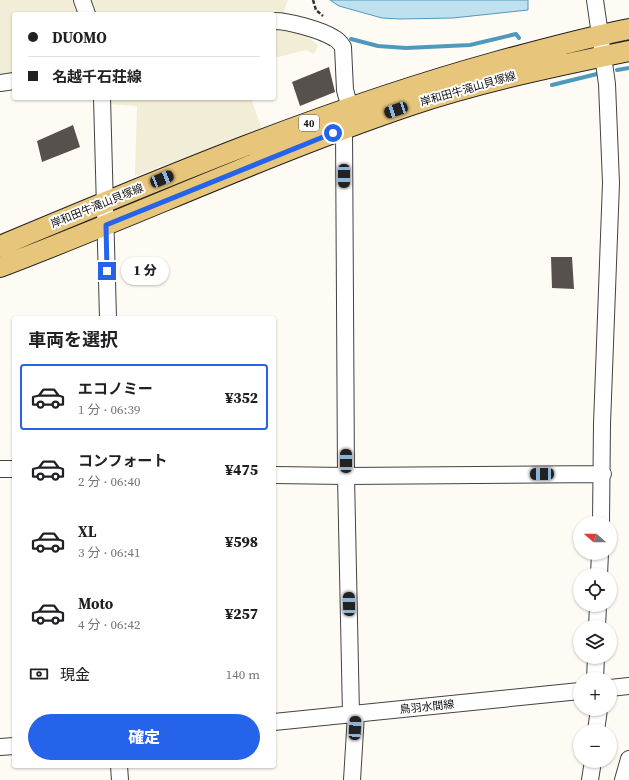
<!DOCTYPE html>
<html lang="ja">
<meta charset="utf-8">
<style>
body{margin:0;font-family:"Source Serif 4","Noto Sans JP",serif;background:#f2f2f2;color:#202124;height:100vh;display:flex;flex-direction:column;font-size:15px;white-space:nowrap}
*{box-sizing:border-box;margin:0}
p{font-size:13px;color:#757577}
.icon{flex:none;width:22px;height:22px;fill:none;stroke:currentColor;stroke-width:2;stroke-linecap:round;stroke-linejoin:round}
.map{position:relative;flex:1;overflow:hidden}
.side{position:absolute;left:12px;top:316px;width:264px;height:452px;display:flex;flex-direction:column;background:#fff;border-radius:4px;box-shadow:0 1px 3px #0004}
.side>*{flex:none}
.top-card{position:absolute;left:12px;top:12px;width:264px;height:88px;border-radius:4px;box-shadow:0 1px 3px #0004;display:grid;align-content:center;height:88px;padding:0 16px;background:#fff}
.needle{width:26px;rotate:291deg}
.controls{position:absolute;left:573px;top:516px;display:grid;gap:8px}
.controls a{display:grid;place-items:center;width:44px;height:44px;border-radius:50%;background:#fff;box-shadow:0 1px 3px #0004;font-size:20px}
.end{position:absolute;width:18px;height:18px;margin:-9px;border:5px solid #2563eb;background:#fff;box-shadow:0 0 0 2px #fff}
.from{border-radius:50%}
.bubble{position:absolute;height:28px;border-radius:14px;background:#fff;box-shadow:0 1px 3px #0004;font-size:13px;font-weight:800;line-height:28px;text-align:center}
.car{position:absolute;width:12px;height:24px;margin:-12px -6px;border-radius:5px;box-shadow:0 0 3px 1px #0007;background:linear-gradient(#222 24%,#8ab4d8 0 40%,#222 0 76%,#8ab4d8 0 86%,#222 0)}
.top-card b{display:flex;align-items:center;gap:14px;height:38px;font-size:15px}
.top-card b+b{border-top:1px solid #e0e0e0}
.top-card i{width:10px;height:10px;background:#202124}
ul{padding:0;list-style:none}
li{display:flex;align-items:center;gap:12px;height:66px;margin:0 8px 6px;padding:0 8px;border:2px solid transparent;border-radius:4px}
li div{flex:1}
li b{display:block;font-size:15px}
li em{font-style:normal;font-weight:800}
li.current{border-color:#2563eb}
li>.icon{width:36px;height:36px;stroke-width:1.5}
h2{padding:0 16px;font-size:18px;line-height:48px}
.pay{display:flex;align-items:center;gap:10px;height:44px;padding:0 16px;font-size:15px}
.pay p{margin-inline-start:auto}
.action{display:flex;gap:8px;margin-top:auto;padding:8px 16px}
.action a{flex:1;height:46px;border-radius:24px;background:#2563eb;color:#fff;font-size:16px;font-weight:800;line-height:46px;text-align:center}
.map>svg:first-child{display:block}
.farmland{fill:#f1edd6}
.water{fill:#bfe1ef;stroke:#4f99bd}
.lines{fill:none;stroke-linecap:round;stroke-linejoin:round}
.stream{stroke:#4f99bd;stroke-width:4}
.building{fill:#57514d}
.minor-casing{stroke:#434343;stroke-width:18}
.major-casing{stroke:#212121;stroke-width:22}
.path{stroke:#323232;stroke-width:2.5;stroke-dasharray:4 2;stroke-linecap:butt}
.minor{stroke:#fff;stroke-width:16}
.major{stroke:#e7c57a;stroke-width:20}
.route{stroke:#2563eb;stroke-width:5}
.labels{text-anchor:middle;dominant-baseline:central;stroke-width:4;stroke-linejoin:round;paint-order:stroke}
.shield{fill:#fff;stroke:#585858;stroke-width:1}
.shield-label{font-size:10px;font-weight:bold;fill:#101010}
.street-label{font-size:11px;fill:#101010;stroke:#fff}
</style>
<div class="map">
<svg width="629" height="780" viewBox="0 0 629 780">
<rect width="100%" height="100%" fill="#fdfbf4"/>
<path class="farmland" d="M0 0H288L284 11 318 46 314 54 306 50 274 58V14H14V72L0 75Z
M105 98H251L262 130 135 176 137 106 107 104Z"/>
<path class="water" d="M330 0H528V10L453 18 400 19 382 18 339 6Z"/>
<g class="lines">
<path class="stream" d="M351 39 378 46 406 48 470 45 516 34 519 38
M617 70 629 68
M552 85 601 73"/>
</g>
<path class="building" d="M329 67 335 92 300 106 292 82Z
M73 125 80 147 42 162 37 141Z
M551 257H572L574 289 552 288Z"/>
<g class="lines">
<defs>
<path id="minor" d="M82 0 87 14
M595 0 607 84 611 183 602 424 601 523
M274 21C289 21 321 30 334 38 338 40 341 44 343 47L345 90 350 108
M0 83 14 81
M102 98 108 318
M344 129 346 476 351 715
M0 469H14
M274 475 346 476 603 474
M599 575 600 553
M597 627 598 605
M595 679 596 657
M610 688 629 686
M274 722 580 691
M596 731 599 709
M0 747 14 746
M119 766 120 780
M352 780 356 714
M590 780 593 761
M623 780 629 759"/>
<path id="major" d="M0 246C162 178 326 109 496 62 540 50 584 38 629 29
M0 267C137 215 270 153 408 106 480 82 555 66 629 51"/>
</defs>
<use href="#minor" class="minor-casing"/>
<use href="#major" class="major-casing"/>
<path class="path" d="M313 0 316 10 323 16"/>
<use href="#minor" class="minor"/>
<use href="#major" class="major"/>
</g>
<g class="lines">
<path class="route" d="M107 271 106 225 333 133"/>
</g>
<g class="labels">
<rect class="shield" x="299" y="115" width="20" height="16" rx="3"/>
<g class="shield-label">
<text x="309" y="123">40</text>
</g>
<g class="street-label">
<text transform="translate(468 89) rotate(-16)">岸和田牛滝山貝塚線</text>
<text transform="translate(97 206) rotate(-22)">岸和田牛滝山貝塚線</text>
<text transform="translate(427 707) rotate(-6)">鳥羽水間線</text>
</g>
</g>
</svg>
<div class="controls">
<a><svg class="needle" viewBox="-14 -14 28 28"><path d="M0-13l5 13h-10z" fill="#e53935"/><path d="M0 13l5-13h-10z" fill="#757577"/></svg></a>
<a><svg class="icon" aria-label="locate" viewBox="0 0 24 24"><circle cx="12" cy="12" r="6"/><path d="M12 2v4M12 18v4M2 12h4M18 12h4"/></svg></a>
<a><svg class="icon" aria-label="layers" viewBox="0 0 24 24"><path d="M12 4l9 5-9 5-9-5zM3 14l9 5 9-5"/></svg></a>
<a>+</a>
<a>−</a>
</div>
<i class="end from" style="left:333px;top:133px"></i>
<i class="end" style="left:107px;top:271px"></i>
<div class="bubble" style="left:121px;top:257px;width:48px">1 分</div>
<i class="car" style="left:396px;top:110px;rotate:251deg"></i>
<i class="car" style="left:344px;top:176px;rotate:180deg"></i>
<i class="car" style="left:162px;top:179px;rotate:68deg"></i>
<i class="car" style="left:346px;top:461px;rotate:0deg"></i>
<i class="car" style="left:542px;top:474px;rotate:269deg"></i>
<i class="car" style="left:349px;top:604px;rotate:359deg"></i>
<i class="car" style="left:355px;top:728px;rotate:3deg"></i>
<div class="top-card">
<b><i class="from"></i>DUOMO</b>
<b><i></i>名越千石荘線</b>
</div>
<section class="side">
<h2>車両を選択</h2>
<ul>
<li class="current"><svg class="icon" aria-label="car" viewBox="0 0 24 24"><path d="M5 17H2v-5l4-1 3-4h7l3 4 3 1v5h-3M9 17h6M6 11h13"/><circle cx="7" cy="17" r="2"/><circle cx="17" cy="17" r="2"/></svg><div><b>エコノミー</b><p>1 分 · 06:39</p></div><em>¥352</em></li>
<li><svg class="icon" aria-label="car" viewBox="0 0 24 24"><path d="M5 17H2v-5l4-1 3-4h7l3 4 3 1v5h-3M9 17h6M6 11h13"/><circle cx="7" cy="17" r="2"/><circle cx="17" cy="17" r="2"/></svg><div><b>コンフォート</b><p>2 分 · 06:40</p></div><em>¥475</em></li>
<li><svg class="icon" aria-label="car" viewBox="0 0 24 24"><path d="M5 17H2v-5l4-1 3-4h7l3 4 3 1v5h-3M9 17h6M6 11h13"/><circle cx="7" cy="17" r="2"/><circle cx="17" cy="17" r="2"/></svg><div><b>XL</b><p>3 分 · 06:41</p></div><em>¥598</em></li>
<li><svg class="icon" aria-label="car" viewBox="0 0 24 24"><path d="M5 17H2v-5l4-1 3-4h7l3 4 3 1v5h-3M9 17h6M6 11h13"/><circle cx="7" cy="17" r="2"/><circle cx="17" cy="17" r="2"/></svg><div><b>Moto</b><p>4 分 · 06:42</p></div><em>¥257</em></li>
</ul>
<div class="pay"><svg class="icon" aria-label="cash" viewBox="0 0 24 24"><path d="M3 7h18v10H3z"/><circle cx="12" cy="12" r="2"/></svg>現金<p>140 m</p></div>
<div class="action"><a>確定</a></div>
</section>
</div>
